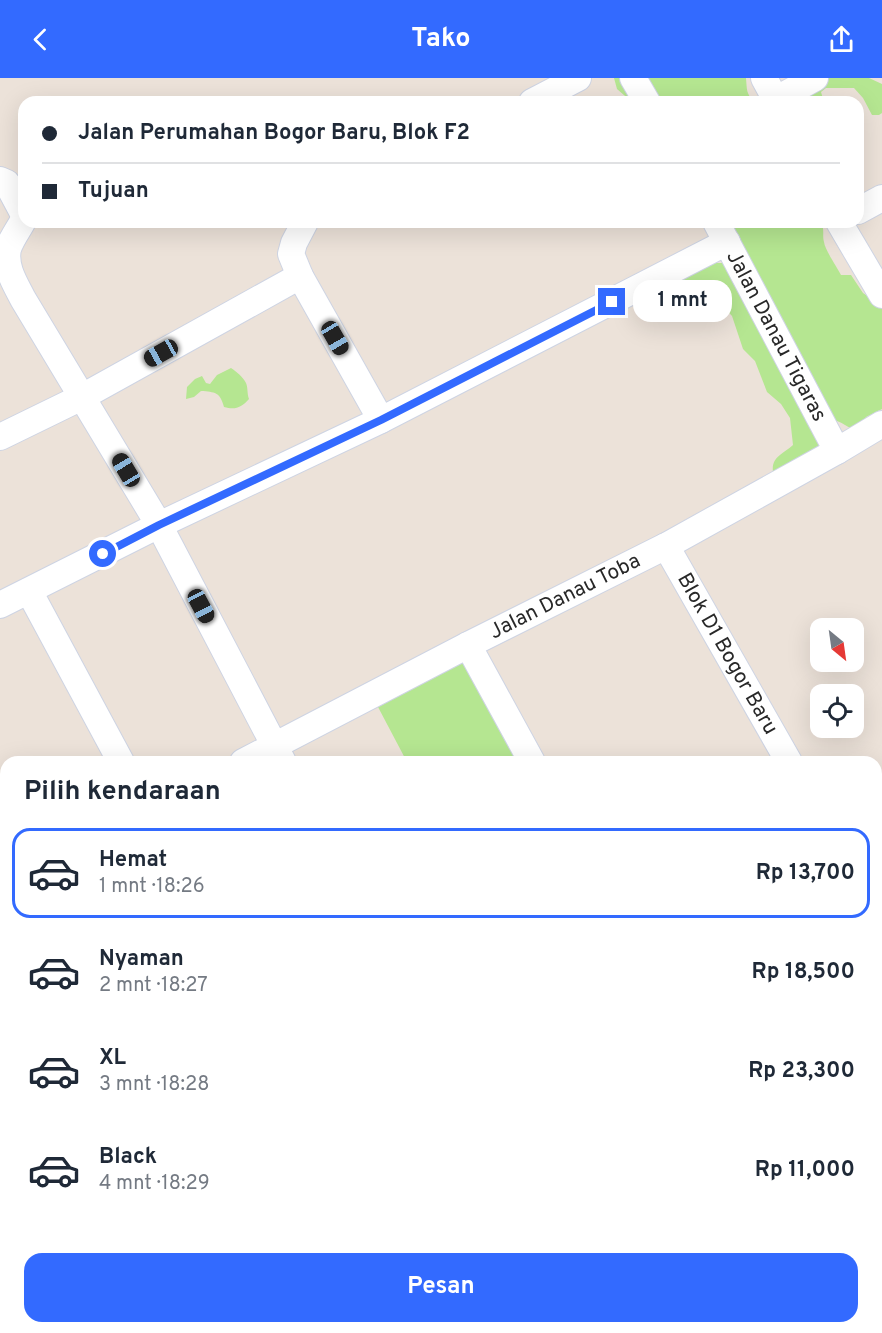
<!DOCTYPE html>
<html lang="id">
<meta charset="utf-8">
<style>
body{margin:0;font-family:Overpass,sans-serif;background:#f2f2f3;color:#1f2937;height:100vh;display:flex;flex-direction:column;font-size:22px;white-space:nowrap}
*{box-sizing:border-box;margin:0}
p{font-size:20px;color:#747a83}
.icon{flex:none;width:33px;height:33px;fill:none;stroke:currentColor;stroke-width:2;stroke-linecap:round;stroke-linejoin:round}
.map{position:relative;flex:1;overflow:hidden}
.side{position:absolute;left:0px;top:678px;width:882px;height:578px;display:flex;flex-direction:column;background:#fff;border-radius:18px 18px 0 0;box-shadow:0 6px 24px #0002}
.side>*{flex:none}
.guide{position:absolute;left:18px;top:18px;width:846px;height:132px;border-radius:18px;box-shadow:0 6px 24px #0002;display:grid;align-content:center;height:132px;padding:0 24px;background:#fff}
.needle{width:39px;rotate:151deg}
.controls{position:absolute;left:810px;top:540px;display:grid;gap:12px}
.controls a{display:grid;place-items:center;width:54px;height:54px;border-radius:12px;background:#fff;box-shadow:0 6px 24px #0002;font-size:30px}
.end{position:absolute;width:27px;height:27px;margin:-14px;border:8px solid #336aff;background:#fff;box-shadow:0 0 0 3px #fff}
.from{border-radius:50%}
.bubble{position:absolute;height:42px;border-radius:18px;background:#fff;box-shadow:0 6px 24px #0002;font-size:20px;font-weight:700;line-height:42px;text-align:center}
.car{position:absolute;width:18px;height:36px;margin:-18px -9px;border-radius:8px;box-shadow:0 0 4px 2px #0007;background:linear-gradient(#222 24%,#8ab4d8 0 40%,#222 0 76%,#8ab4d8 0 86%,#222 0)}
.guide b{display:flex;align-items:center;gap:21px;height:57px;font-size:22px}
.guide b+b{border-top:2px solid #e0e1e3}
.guide i{width:15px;height:15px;background:#1f2937}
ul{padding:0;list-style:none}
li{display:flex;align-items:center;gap:18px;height:90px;margin:0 12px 9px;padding:0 12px;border:3px solid transparent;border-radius:18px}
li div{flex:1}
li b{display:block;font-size:22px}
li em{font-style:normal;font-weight:700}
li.current{border-color:#336aff}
li>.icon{width:54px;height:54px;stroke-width:1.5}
h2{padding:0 24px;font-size:27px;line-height:72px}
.button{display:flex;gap:12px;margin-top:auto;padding:12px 24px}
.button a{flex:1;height:69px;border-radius:18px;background:#336aff;color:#fff;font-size:24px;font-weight:700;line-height:69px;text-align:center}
header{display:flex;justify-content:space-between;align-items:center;height:78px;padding:0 24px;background:#336aff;color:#fff;font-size:27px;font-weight:700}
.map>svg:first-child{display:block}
.green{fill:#b5e691}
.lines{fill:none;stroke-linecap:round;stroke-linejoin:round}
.minor-casing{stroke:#ced4e3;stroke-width:28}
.minor{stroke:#fff;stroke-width:26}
.route{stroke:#336aff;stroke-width:8}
.labels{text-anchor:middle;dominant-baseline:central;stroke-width:5;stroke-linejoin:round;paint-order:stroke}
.street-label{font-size:21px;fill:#282828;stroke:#fff}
</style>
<header><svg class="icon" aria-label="back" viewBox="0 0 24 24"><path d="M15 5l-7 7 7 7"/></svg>Tako<svg class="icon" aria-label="share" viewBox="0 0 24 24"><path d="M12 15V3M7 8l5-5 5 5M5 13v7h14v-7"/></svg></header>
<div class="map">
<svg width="882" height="1255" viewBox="0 0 882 1255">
<rect width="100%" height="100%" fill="#ece2d9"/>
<path class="green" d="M614 0H746C747 12 746 15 754 24H667L661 21 659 24H632L617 11Z
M822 0H869L882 6V35L879 37H872L863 20 854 10H826L821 14 824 24H794Z
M720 144H821C825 152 822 157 824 164 825 172 837 189 841 197H851L863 215 873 222 882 217V331L866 339 863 344 853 351C847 349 843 345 837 343L832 346 834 363 773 394C771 379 783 376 793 367L790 340 781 326 767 314 755 283 743 271 732 238 720 225H703L669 241C668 235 670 231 669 226 668 217 665 216 667 206L712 185H731Z
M231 290C237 294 243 299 246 305 248 309 247 316 249 321 241 330 235 332 224 329 220 314 215 314 201 313L194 319 186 321 187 309 195 301 202 298 206 305 210 306 217 297Z
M464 584 517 684H407L378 629Z
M80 1250H209L205 1255H65Z"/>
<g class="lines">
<defs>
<g id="minor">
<path d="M633 0 647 24"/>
<path d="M764 0 777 24"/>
<path d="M775 22 815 0"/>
<path d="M532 24 578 0"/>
<path d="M0 102 7 105 24 137"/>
<path d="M858 133 882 120"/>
<path d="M24 141C19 151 11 161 8 171 4 189 16 207 23 221L159 447 283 684"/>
<path d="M305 144 294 165 291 176 300 198 381 342"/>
<path id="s1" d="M716 144 837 373"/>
<path d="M839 144 882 217"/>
<path d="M0 359 82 319 300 198"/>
<path id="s2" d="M666 468 789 684"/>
<path d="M29 513 121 684"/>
<path d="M0 527 159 447 381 342 727 164"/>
<path d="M468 567 532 684"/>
<path id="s3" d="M243 684 468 567 666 468 837 373 882 346"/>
<path d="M0 802 6 799"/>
<path d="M876 838 882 849"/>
<path d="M876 1021 882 1018"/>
<path d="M0 1078 6 1077"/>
<path d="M425 1255 435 1250"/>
</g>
</defs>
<use href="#minor" class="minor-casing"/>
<use href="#minor" class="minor"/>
</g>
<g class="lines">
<path class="route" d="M103 476 159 447 381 342 612 224"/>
</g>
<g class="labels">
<g class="street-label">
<text stroke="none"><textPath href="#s1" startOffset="129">Jalan Danau Tigaras</textPath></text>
<text stroke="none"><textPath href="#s3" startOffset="362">Jalan Danau Toba</textPath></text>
<text stroke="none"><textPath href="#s2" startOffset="124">Blok D1 Bogor Baru</textPath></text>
</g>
</g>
</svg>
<div class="controls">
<a><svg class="needle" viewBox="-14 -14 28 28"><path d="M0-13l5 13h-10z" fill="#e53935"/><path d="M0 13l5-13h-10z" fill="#747a83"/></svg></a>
<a><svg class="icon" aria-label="locate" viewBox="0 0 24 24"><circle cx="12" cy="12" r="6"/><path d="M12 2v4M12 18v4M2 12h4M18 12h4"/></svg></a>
</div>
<i class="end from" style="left:103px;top:476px"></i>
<i class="end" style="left:612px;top:224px"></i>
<div class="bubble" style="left:633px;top:202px;width:99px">1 mnt</div>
<i class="car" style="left:335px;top:260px;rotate:150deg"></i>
<i class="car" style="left:161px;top:275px;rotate:241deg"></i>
<i class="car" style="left:126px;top:392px;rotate:329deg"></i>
<i class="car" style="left:201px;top:528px;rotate:152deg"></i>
<div class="guide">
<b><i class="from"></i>Jalan Perumahan Bogor Baru, Blok F2</b>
<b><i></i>Tujuan</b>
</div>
<section class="side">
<h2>Pilih kendaraan</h2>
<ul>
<li class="current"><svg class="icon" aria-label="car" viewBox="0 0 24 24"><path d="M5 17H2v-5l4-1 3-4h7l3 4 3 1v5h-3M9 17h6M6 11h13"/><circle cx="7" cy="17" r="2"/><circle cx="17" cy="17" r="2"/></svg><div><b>Hemat</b><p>1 mnt · 18:26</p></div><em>Rp 13,700</em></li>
<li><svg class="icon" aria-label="car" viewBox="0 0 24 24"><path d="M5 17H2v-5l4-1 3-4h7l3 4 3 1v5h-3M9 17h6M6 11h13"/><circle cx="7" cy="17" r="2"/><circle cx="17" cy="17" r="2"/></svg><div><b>Nyaman</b><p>2 mnt · 18:27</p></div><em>Rp 18,500</em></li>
<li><svg class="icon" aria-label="car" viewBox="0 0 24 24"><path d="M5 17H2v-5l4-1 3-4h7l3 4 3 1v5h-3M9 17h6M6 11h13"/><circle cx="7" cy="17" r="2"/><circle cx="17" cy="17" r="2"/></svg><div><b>XL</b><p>3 mnt · 18:28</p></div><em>Rp 23,300</em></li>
<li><svg class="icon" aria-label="car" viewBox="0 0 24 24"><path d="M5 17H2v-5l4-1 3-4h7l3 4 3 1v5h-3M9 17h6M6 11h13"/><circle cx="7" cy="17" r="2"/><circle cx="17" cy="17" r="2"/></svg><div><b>Black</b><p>4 mnt · 18:29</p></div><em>Rp 11,000</em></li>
</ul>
<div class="button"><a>Pesan</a></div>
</section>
</div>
